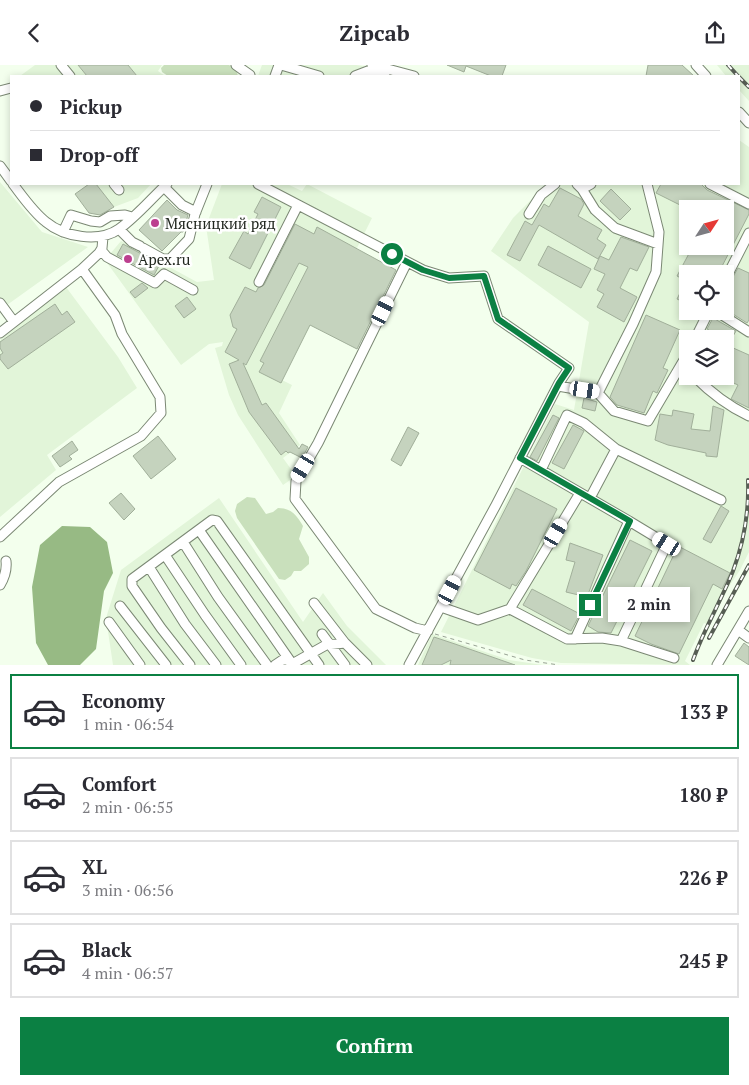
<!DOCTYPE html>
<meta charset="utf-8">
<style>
body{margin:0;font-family:"PT Serif",serif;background:#f2f2f3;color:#2b2b33;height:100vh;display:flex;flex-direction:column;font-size:19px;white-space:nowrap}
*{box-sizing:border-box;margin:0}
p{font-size:16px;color:#7c7c81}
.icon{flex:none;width:28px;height:28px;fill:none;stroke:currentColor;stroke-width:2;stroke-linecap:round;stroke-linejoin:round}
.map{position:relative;height:600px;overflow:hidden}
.sheet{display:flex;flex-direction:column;background:#fff;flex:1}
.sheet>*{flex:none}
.banner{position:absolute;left:10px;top:10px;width:730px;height:110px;border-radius:0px;box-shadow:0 2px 8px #0003;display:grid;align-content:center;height:110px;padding:0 20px;background:#fff}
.needle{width:32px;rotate:54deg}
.tools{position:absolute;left:679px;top:135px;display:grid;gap:10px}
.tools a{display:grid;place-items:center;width:55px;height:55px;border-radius:0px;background:#fff;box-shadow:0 2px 8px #0003;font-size:25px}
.end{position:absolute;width:22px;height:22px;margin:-11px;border:6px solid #0b8043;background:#fff;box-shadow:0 0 0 2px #fff}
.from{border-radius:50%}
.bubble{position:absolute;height:35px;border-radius:0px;background:#fff;box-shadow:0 2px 8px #0003;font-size:16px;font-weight:800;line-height:35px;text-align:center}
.car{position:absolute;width:15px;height:30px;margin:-15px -8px;border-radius:6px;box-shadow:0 0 4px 1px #0007;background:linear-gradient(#fff 24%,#345 0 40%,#fff 0 76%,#345 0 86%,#fff 0)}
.banner b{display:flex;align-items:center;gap:18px;height:48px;font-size:19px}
.banner b+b{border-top:1px solid #e1e1e2}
.banner i{width:12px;height:12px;background:#2b2b33}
ul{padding:9px 0 0;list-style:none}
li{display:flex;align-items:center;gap:15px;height:75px;margin:0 10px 8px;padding:0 10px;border:2px solid #e1e1e2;border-radius:0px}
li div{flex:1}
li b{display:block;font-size:19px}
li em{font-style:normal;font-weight:800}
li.active{border-color:#0b8043}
li>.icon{width:45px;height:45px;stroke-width:1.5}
.primary-button{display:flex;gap:10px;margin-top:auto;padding:10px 20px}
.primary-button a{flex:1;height:58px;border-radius:0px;background:#0b8043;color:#fff;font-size:20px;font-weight:800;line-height:58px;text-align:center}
header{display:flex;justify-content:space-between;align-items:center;height:65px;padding:0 20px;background:#fff;font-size:22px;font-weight:800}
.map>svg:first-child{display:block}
.built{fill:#e2f5d9;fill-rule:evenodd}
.green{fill:#c9e0bc}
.water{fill:#97ba84}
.building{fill:#c5d3be;stroke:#a1af9a}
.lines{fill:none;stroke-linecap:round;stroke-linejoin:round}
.minor-casing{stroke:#7b8874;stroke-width:11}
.path{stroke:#98a294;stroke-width:1;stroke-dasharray:4 4;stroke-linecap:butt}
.minor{stroke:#fff;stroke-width:9}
.rail-casing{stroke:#575e54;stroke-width:4}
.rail{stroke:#fff;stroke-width:2;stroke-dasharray:5.5;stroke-linecap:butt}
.route{stroke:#0b8043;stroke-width:6}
.poi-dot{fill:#bc3f8f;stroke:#fff;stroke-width:2}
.labels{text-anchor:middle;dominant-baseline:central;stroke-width:5;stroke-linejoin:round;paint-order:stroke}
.poi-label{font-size:15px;fill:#21271f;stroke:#fff;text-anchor:start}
</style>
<header><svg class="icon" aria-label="back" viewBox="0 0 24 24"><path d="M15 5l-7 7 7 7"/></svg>Zipcab<svg class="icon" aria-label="share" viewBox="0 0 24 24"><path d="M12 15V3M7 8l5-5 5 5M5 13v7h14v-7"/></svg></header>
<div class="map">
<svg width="749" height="600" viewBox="0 0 749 600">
<rect width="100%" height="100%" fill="#f3ffed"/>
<path class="built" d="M35 0H162L158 6 165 11H20Z
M262 0H356L370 2 400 11H258Z
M717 0H749V36L739 25V11H726Z
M739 75 749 82V487L740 505 728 523 710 560 704 558 685 596 690 600 561 598 532 593 441 567 555 339 574 345 589 257 491 186 513 153 533 133 551 119H739ZM688 144H725V181H688ZM688 209H725V246H688ZM688 274H725V311H688Z
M0 117 42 167 88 182 0 245Z
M96 119H151L138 133 114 142Z
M222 119H287L302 126 307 119 372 153 341 215 335 212 282 315 292 320 279 348 300 380 283 393 296 411 283 420 238 350 229 330 215 283 222 281 223 277 209 279 181 300 105 195 121 176 197 217 214 215 206 161Z
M66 222 118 292 137 323 47 390 56 405 0 452V275Z
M219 433 303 557 323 528 347 561 386 600H113L106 553 121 505Z
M432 569 509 595 543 600H418Z"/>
<path class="green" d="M164 0H229L236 4 238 11H168L162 7 161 3Z
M247 432 255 433 266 449 273 447 278 443C292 443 297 451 303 461L299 474 309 492V499L301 506H294L291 511 285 515 279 514 237 453 235 446 237 439Z"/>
<path class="water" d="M62 461 90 462 107 477 113 508 104 526 96 584 80 600H48L36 578 32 522 40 480Z"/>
<path class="building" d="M78 0H128L137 11H87Z
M447 0H506L502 11H491L466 1 464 7Z
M648 0H682L694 11H646Z
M89 119H96L114 142 100 150 89 148 75 129Z
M661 119H701L707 125 749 145V149L718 209H688V239L677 234 686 216 677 211 693 181H725V144H696L691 141 688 144 656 128Z
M560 123 581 134 584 139 578 151 602 165 597 174 606 180 598 194 539 160 520 196 507 190 525 156 532 160 544 139 549 142Z
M611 124 631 144 620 155 600 136Z
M262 132 281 142 250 204 229 193 244 166 248 169 258 149 254 147Z
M167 135 177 145 188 150 183 167H181L162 186 139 165Z
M295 159 314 169 317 162 396 205 357 284 310 260 281 318 259 307 264 298 260 296 308 202 299 198 246 300 243 298 262 340 266 338 299 384 302 379 308 382 302 393 290 387 288 388 286 386 281 390 249 347 229 299 239 295 225 287 237 264 233 262 230 250 245 222 256 227 258 223 264 220Z
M621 172 649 182 637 206 630 203 620 223 637 232 624 257 597 242 604 229 597 225 605 209 594 204 600 191 609 195Z
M123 179 160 199 154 210 117 190Z
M548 181 591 204 581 223 538 200Z
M738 203 749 208V255L747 258 725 244V226Z
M142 218 148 223 135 233 130 227Z
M187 232 196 244 184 253 175 241Z
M55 239 62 250 67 246 75 257 8 304 0 294V290L3 288 0 283V277Z
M646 250 680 265 663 303 668 305 657 328 653 326 644 348 617 340 610 332Z
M713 253 736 266 729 278 732 279 731 282 749 290V343L731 334 738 320 725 314V274H705L709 265 707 264Z
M584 333 597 337 595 346 582 343Z
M713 341 724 345 717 392 706 391V388L668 380 655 375 660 349 672 351 673 345 694 349 691 364 710 366Z
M553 350 559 353 537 396 530 392Z
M573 360 584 366 564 404 552 398Z
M408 362 419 368 401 401 391 395Z
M158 371 176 394 151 414 133 391Z
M72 376 78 385 69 391 72 394 60 402 52 391Z
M516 423 557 444 526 506 516 521 512 519 510 524 474 505Z
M121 428 135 444 124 455 109 438Z
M721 441 729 446 711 478 703 474Z
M630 475 652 486 611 568 598 567 588 561Z
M570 478 603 490 587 532 566 527 575 497 566 495Z
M678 481 730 508 722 524 713 519 679 589 651 579 635 571Z
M532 524 580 549 571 566 523 540Z
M434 572 455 579 515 600H450L451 595 441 600H422Z
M744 578 749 582V600L735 591Z"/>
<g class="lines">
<defs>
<path id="minor" d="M61 0 70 11
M236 0 250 10
M281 0 319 11
M372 0 414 11
M696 0 706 11
M275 11 279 0
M355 11 368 6 385 11
M0 26 11 23
M739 47 749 58
M0 101 11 116
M13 119C23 132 33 147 46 157 64 172 99 178 119 164 136 152 151 134 167 119
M114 119 119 125
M258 119 423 205 449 213 484 211 498 254 569 303 559 318 496 440 409 600
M577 119 582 124 591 119
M710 119 749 139
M164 122 182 140 196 147
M582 124 595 145 615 163 658 179
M529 149 541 130 555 119
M119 164 132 177 140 181
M63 167 71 150 91 156 100 157 110 151 125 150 132 152
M143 183 163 194H170L189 174 195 149 207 119
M101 185 107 192 155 218 164 209 193 225
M407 197 318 378 296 416 295 434 376 544 415 563 428 566
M725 215 749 168
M259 217 298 140
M0 238 14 257
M716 246 749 267
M0 268 82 204 99 188 102 183 103 172
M695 274 709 246
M694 311C711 328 728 341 749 351
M558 321 598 328 633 259 656 207 659 167 647 119
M598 328 614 346 648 356 688 288
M520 393 629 456
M541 405 567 350 584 358 616 384
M590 433 616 384 721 435
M199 465 293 600
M0 472 59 417 141 371 161 348 160 332 122 269 115 250 82 204
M183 477 218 532 267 600
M165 490 205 550 241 600
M149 502 185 559 216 600
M0 520C5 512 7 505 6 496
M314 538 345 578
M120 541 166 600
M441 542 478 555 510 544 567 574 602 573 621 576 674 593
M510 544 580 428
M109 557 140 600
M738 565 749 573
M322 569 345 600
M575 574 629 456 667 479 621 576
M190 600 161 563 132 521V514L212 455 217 456 319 600
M275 600 284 594 294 598 326 580 345 578 367 600
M717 600 749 546"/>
</defs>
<use href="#minor" class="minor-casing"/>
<path class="path" d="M435 569 525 595 559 600"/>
<use href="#minor" class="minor"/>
<defs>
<path id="rail" d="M728 0 738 11
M739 12 749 22
M709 573 749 500
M693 595C704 564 721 536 733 506 744 477 749 445 748 415"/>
</defs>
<use href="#rail" class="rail-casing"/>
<use href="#rail" class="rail"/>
</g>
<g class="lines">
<path class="route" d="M392 189 423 205 449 213 484 211 498 254 569 303 559 318 520 393 630 456 590 540"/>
</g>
<g class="poi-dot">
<circle cx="155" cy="158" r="5"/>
<circle cx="128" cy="194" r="5"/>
</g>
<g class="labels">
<g class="poi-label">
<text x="165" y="158">Мясницкий ряд</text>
<text x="138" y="194">Apex.ru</text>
</g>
</g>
</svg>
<div class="tools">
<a><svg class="needle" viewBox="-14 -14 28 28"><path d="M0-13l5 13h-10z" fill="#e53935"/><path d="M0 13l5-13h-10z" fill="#7c7c81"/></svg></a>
<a><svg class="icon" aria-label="locate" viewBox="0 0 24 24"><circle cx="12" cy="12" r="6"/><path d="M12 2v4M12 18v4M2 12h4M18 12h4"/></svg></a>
<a><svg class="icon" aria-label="layers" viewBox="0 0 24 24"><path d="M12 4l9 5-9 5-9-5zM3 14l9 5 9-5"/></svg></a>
</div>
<i class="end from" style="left:392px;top:189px"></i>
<i class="end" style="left:590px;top:540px"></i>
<div class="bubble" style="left:608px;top:522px;width:82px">2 min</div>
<i class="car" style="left:383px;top:246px;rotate:26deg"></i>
<i class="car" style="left:585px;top:325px;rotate:99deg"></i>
<i class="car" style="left:303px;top:403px;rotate:211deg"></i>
<i class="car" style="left:556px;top:468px;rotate:30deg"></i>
<i class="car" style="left:667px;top:479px;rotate:301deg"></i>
<i class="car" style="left:450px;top:525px;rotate:28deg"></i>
<div class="banner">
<b><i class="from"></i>Pickup</b>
<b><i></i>Drop-off</b>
</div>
</div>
<section class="sheet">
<ul>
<li class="active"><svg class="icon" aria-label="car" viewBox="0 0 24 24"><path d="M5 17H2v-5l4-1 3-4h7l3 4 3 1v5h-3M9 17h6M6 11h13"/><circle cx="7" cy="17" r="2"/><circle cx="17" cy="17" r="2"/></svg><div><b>Economy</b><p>1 min · 06:54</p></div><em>133 ₽</em></li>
<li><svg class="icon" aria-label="car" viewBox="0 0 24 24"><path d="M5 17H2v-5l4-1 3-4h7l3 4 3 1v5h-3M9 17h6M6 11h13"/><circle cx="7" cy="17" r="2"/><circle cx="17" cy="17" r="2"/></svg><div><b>Comfort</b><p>2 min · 06:55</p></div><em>180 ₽</em></li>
<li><svg class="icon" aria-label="car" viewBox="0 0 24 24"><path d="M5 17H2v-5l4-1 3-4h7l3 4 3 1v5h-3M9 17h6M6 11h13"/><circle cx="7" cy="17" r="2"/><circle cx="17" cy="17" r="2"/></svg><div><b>XL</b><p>3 min · 06:56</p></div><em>226 ₽</em></li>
<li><svg class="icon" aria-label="car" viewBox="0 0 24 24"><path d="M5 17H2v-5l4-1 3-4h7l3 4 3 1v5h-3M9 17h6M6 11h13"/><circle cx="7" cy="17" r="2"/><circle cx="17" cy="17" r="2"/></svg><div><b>Black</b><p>4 min · 06:57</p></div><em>245 ₽</em></li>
</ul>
<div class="primary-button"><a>Confirm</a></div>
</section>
